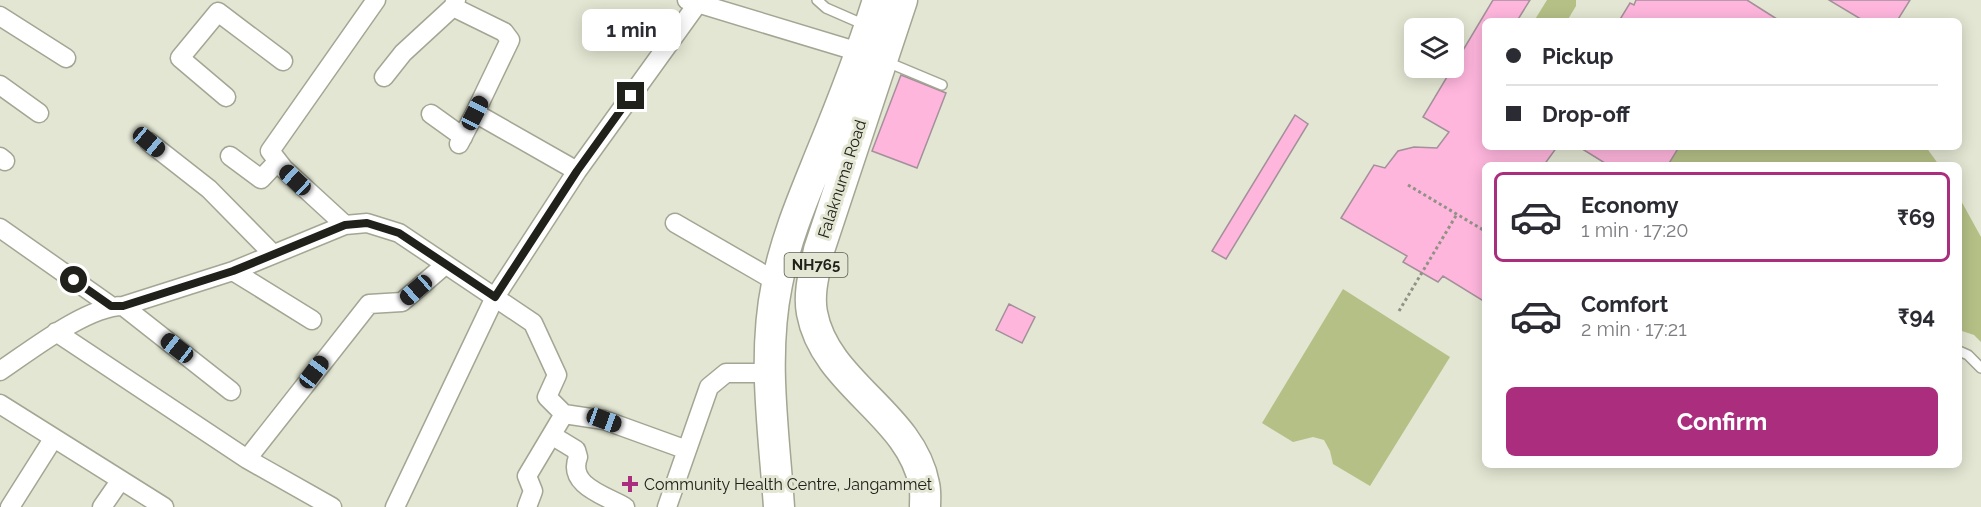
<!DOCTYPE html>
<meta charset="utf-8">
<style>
body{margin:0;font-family:Raleway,sans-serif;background:#f7f7f7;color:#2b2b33;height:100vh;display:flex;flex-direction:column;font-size:22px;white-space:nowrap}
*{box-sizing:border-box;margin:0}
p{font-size:20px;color:#7c7c81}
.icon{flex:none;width:33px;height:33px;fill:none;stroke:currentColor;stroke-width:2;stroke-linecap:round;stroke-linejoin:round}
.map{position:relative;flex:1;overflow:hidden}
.details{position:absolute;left:1482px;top:162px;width:480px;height:306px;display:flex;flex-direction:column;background:#fff;border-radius:9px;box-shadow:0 3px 15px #0003}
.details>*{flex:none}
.hud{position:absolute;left:1482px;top:18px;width:480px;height:132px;border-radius:9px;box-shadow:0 3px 15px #0003;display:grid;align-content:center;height:132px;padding:0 24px;background:#fff}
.buttons{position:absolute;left:1404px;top:18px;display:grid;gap:12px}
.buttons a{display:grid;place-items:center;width:60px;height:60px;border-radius:9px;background:#fff;box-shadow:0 3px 15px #0003;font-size:30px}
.end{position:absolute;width:27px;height:27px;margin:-14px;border:8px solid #20211a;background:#fff;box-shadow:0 0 0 3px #fff}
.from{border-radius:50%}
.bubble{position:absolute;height:42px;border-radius:9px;background:#fff;box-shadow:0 3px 15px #0003;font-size:20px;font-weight:700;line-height:42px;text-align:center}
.car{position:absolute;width:18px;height:36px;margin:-18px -9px;border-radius:8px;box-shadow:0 0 4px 2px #0007;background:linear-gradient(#222 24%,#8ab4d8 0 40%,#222 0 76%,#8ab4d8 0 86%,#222 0)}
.hud b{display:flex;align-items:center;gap:21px;height:57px;font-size:22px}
.hud b+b{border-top:2px solid #e1e1e2}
.hud i{width:15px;height:15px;background:#2b2b33}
ul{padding:10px 0 0;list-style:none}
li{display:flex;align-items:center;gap:18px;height:90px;margin:0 12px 9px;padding:0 12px;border:3px solid transparent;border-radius:9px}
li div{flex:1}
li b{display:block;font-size:22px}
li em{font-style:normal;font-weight:700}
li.on{border-color:#aa2d7e}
li>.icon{width:54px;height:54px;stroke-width:1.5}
.action{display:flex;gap:12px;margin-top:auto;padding:12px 24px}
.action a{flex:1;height:69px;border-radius:9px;background:#aa2d7e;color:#fff;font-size:24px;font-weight:700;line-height:69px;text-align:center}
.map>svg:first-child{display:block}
.green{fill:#b5c087}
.building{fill:#ffb6dd;stroke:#a3909a;stroke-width:1.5}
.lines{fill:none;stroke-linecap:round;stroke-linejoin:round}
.service-casing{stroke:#a2a693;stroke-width:12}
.minor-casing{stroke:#a2a693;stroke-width:21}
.trunk-casing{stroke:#a2a693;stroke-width:33}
.path{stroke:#8f9284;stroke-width:3;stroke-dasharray:3 3;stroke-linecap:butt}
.service{stroke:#fff;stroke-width:9}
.minor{stroke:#fff;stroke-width:18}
.trunk{stroke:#fff;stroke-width:30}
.route{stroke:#20211a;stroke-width:8}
.poi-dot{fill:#aa2d7e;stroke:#e2e6d2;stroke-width:2}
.labels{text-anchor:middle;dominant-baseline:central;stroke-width:6;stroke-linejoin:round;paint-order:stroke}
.shield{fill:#e2e6d2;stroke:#5a5c51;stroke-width:1.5}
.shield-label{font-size:15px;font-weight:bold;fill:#20211a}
.street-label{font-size:16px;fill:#20211a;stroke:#e2e6d2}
.poi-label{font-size:16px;fill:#20211a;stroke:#e2e6d2;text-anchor:start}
</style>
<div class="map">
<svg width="1981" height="507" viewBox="0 0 1981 507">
<rect width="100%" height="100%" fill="#e2e6d2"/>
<path class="green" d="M1547 0H1576V6L1567 21H1534Z
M1679 147H1726L1730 149 1731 147H1926L1939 165H1668Z
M1959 197 1981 237V342L1974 335 1959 330Z
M1343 289 1450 357 1370 486 1333 464 1330 451 1324 440 1313 437 1293 442 1262 423Z"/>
<path class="building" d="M1493 0H1530L1517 21H1485V147H1557L1544 165H1485V302L1443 276 1438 282 1403 262 1407 256 1341 218 1374 165 1385 168 1398 151 1414 147 1437 148 1449 132 1423 117Z
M1636 0H1747L1780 21H1619L1630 3 1634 5Z
M1829 0H1910L1897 21H1864Z
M901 75 946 93 917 168 872 151Z
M1295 115 1308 124 1226 259 1212 251Z
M1579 147H1679L1668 165H1608Z
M1009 304 1035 317 1022 343 996 330Z"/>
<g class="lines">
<defs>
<path id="service" d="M817 0 826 8 865 25
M887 62 942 85
M1959 351 1968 355 1981 368"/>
<path id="minor" d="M456 0 453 7 504 32 510 40 475 113
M687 0 869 55
M0 16 66 58
M384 77 403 53 453 7
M0 85 39 113
M226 97 180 58 218 12 283 61
M431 114 463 137
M149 142 209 189 272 253
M459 144 475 113 577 171
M230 156 261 179 278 161
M0 157 5 161
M675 223 777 282
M345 225 284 169 270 151 376 0
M0 228 111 306
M233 271 312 320
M123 306 231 391
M56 332 247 459 332 507
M0 371C30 351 87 306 123 306L233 271 345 225 367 223 399 233 533 323 557 375 547 397 564 414 527 476 533 491 527 507
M0 404 164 507
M564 414 604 420 687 450
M553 436 576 450 578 457C567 485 604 495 625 507
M247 459 369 304 402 302 445 265
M10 507 53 439
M102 507 120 481
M395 507 495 297 577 171 698 3
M667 507 709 387 726 373H769"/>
<path id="trunk" d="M902 0 819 250C815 270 808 292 812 313 825 384 911 414 924 484 926 491 925 500 925 507
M779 507C774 433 762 357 777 284 785 240 804 196 821 154 842 103 862 52 878 0"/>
</defs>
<use href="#service" class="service-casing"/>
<use href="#minor" class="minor-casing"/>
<use href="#trunk" class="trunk-casing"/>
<path class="path" d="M1408 185 1485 231
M1399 311 1457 214"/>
<use href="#service" class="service"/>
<use href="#minor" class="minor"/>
<use href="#trunk" class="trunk"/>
</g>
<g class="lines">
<path class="route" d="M74 280 111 306H123L233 271 345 225 367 223 399 233 495 297 577 171 631 96"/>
</g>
<path class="poi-dot" d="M627 475h6v6h6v6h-6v6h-6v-6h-6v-6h6z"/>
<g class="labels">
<rect class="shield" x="784.5" y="253" width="63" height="24" rx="4.5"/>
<g class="shield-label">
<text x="816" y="265">NH765</text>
</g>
<g class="street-label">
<text transform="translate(842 179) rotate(-72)">Falaknuma Road</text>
</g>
<g class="poi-label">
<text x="644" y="484">Community Health Centre, Jangammet</text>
</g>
</g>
</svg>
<div class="buttons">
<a><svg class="icon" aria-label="layers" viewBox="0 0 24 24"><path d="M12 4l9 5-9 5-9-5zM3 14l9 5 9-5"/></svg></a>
</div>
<i class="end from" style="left:74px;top:280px"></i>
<i class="end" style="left:631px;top:96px"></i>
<div class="bubble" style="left:582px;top:9px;width:99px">1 min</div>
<i class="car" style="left:475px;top:113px;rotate:27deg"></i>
<i class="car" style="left:149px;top:142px;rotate:130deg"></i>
<i class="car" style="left:295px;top:180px;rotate:313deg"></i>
<i class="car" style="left:416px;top:290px;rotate:229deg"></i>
<i class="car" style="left:177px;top:348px;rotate:308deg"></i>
<i class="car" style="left:314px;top:372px;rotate:37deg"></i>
<i class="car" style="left:604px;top:420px;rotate:110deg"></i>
<div class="hud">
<b><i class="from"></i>Pickup</b>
<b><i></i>Drop-off</b>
</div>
<section class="details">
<ul>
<li class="on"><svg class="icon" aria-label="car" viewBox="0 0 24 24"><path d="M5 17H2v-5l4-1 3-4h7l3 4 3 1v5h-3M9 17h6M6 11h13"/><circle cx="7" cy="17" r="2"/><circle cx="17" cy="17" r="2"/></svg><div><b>Economy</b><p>1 min · 17:20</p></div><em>₹69</em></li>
<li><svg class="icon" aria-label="car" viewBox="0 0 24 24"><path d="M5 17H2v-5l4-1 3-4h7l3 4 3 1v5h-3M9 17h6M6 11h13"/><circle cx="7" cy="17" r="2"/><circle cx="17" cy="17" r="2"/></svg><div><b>Comfort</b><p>2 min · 17:21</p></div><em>₹94</em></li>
</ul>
<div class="action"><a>Confirm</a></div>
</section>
</div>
